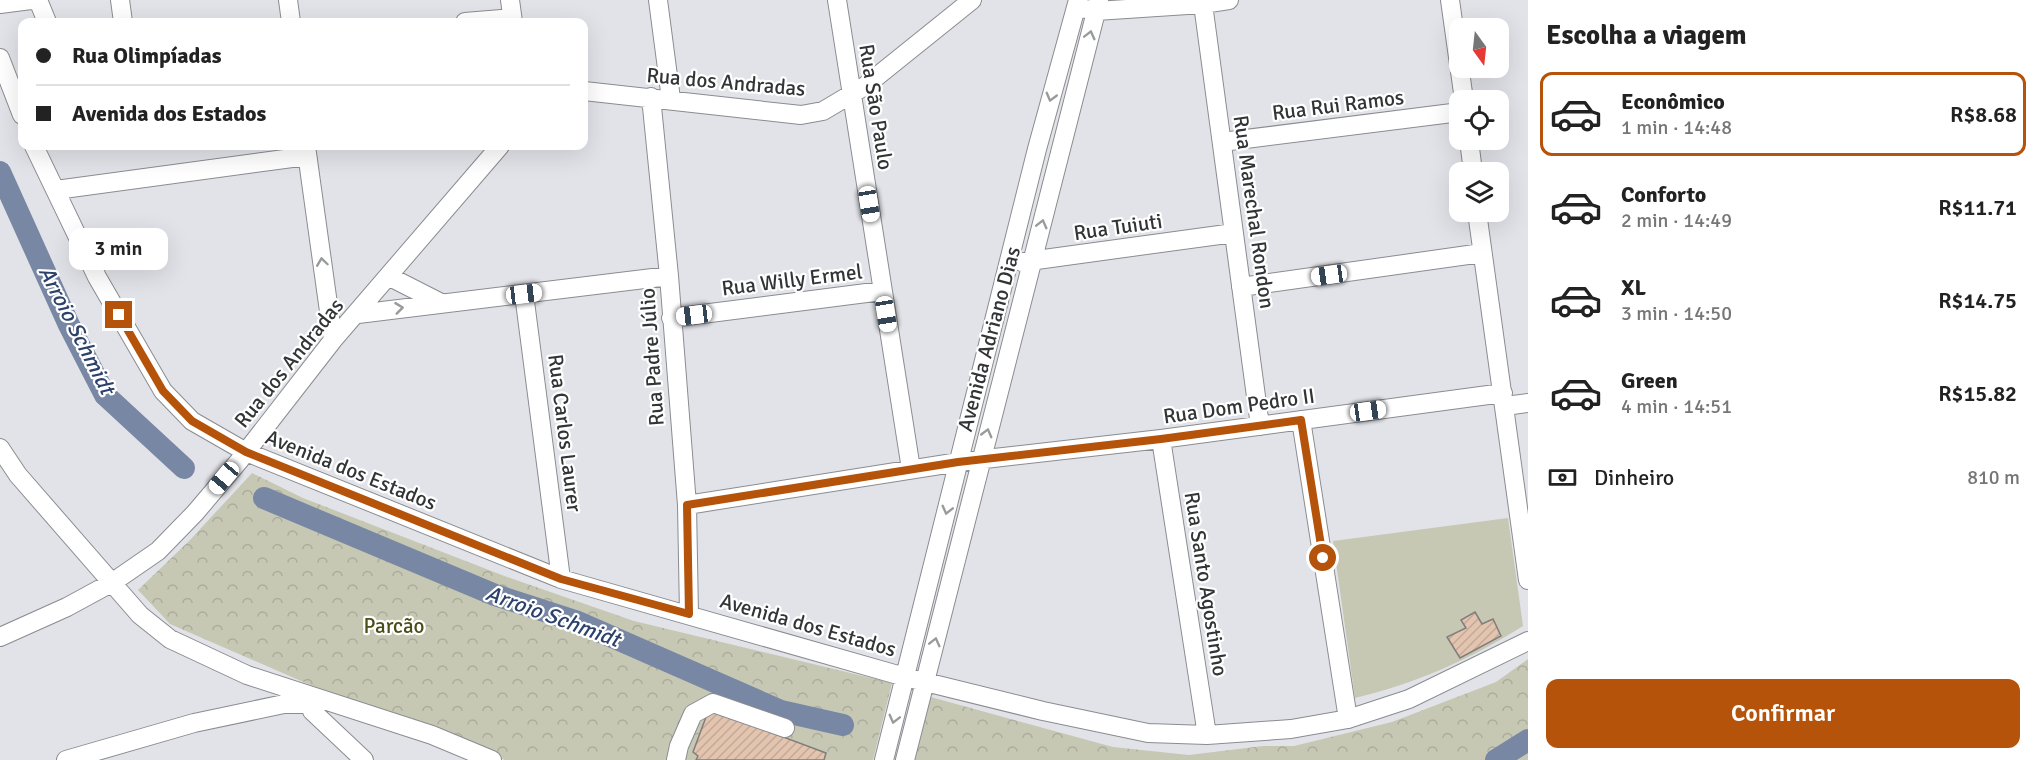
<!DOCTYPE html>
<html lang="pt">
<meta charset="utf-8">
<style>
body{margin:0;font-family:Signika,sans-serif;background:#f2f2f2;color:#222;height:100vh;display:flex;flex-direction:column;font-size:22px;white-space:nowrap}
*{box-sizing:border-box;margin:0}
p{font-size:20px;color:#767676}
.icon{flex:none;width:33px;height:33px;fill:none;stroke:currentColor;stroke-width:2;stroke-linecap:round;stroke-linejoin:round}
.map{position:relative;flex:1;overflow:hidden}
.details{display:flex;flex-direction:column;background:#fff;width:510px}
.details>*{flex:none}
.top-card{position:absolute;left:18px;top:18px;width:570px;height:132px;border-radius:12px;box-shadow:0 6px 24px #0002;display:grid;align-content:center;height:132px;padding:0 18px;background:#fff}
.needle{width:39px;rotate:165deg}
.buttons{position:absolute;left:1449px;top:18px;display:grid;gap:12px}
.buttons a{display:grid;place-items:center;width:60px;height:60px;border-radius:12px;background:#fff;box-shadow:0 6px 24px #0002;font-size:30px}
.end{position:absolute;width:27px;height:27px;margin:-14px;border:8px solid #b45309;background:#fff;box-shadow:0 0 0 3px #fff}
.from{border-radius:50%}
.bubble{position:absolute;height:42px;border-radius:12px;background:#fff;box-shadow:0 6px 24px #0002;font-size:20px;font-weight:600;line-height:42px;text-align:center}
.car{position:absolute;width:18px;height:36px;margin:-18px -9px;border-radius:8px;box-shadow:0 0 4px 2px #0007;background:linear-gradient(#fff 24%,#345 0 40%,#fff 0 76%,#345 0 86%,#fff 0)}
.top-card b{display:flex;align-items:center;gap:21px;height:57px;font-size:22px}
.top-card b+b{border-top:2px solid #e0e0e0}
.top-card i{width:15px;height:15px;background:#222}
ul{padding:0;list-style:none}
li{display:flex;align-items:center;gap:18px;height:84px;margin:0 12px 9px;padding:0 6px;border:3px solid transparent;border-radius:12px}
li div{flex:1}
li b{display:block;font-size:22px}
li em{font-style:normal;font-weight:600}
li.active{border-color:#b45309}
li>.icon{width:54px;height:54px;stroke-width:1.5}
h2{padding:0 18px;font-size:27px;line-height:72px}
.pay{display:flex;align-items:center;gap:15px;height:66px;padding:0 18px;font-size:22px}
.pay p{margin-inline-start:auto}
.cta{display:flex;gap:12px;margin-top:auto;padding:12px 18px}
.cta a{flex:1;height:69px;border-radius:12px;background:#b45309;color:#fff;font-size:24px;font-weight:600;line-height:69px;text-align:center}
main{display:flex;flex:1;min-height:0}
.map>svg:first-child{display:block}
.park{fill:url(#park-crowns)}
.pitch{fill:#c6c8b4}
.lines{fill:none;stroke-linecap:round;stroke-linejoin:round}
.river{stroke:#7887a3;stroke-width:22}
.building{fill:url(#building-hatch);stroke:#817d7a;stroke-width:1.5}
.minor-casing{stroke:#8a8c90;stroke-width:20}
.minor{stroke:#fff;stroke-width:18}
.oneway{stroke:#999a9a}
.route{stroke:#b45309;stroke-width:8}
.labels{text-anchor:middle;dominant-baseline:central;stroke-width:4.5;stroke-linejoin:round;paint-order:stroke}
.street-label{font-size:21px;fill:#333436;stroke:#fff}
.park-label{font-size:21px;fill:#4b4d17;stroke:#fff}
.water-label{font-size:22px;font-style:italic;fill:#2c426b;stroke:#fff}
</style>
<main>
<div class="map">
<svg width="1528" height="760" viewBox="0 0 1528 760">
<defs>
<pattern id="park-crowns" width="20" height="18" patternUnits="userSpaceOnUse" patternTransform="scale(1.5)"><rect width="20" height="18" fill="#c6c8b4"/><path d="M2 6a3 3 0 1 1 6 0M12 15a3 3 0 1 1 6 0" fill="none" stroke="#abac9b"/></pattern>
<pattern id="building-hatch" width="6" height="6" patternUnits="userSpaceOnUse" patternTransform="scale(1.5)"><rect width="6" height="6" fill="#e3c4af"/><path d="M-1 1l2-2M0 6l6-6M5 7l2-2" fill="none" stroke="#c3a997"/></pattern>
</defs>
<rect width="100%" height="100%" fill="#e2e3e8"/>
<path class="park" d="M252 473 303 498 507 577 634 621 892 683 873 760H505L424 724 363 708 170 624 138 590 190 540Z
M1528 659V760H911L927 696 1113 747 1189 755 1263 746H1294L1392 722 1496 682Z"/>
<path class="pitch" d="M1508 518 1523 626C1469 660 1417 683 1355 698L1333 541Z"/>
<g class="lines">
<path class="river" d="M0 172 69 325 105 395 184 468
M264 498 495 595 578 622 781 711 843 725
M1496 760 1528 740"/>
</g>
<path class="building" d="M1475 612 1482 624 1493 619 1501 636 1460 658 1447 637 1466 628 1461 620Z
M709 709 826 753 824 760H696L698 756 693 752Z"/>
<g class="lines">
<defs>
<path id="minor" d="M38 0 47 22
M120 0 123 22
M288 0 291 22
M510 0 513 22
M658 0 671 99
M837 0 911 469
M1450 0 1464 100
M0 4 31 0
M1203 4 1260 426
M1086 9 1096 11 1203 4 1229 0
M465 22 512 18
M0 58 22 115
M584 91 801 115 823 111 865 86 972 0
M651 97 669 276 687 505 689 614
M1469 140 1473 172
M1222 142 1460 112
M34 146 97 277 163 391 192 421 246 452 561 579 905 677 1043 711 1148 733 1207 735 1291 729 1348 719 1409 699 1528 641
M306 146 333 340
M56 190 307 156
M1477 212 1528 580
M1022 262 1234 233
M388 276 441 303
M1241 287 1482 253
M524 294 561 579
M358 314 669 276
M671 318 882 291
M1505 406 1528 403
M1301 420 1348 719
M1161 439 1207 735
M0 448 18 475 140 615 170 639 247 675 432 735 492 760
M687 505 959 462 1161 439 1503 393
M0 637 67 607 113 582 158 551 195 513 239 461 333 340 500 146
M312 696 310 704 312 711 364 760
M66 760 194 723 284 704H310
M676 760 679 746 693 714 713 703 785 728
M884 760 1037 149 1078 0
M905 760 1099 0"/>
</defs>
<use href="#minor" class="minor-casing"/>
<use href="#minor" class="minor"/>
</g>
<defs><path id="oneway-chevron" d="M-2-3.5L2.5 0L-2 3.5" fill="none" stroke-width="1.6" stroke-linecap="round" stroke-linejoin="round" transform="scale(1.5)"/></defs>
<g class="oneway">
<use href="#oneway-chevron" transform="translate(1090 35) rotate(-76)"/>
<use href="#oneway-chevron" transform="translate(1051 97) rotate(105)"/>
<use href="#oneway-chevron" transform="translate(1042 224) rotate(-76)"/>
<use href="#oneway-chevron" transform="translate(322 262) rotate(-98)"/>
<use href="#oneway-chevron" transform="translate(399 308) rotate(-7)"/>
<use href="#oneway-chevron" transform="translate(987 433) rotate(-75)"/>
<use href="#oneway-chevron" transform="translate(947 510) rotate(104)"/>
<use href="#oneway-chevron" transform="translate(935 642) rotate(-76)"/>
<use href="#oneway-chevron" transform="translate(894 719) rotate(104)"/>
</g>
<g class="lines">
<path class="route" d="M119 315 163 391 192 421 246 452 561 579 689 614 687 505 958 462 1161 439 1301 420 1323 558"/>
</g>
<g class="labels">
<g class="street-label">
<text transform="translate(726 82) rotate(5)">Rua dos Andradas</text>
<text transform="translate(1338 105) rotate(-7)">Rua Rui Ramos</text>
<text transform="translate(876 107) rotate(81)">Rua São Paulo</text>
<text transform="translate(1254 212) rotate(82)">Rua Marechal Rondon</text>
<text transform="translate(1118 227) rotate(-8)">Rua Tuiuti</text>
<text transform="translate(792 280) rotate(-7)">Rua Willy Ermel</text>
<text transform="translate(989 339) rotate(-75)">Avenida Adriano Dias</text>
<text transform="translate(652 357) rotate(-94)">Rua Padre Júlio</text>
<text transform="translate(289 363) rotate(-51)">Rua dos Andradas</text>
<text transform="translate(1239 406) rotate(-8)">Rua Dom Pedro II</text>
<text transform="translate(565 433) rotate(83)">Rua Carlos Laurer</text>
<text transform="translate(351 470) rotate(22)">Avenida dos Estados</text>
<text transform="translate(1206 584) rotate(81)">Rua Santo Agostinho</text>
<text transform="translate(808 625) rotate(16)">Avenida dos Estados</text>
</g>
<g class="park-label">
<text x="394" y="626">Parcão</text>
</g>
<g class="water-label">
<text transform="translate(77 330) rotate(63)">Arroio Schmidt</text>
<text transform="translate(553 616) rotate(20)">Arroio Schmidt</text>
</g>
</g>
</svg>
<div class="buttons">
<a><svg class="needle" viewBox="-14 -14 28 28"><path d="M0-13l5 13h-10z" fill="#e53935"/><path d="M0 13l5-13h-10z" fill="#767676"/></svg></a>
<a><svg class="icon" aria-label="locate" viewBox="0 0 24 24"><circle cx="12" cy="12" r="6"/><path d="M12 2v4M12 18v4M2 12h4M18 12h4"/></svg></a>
<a><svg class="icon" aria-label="layers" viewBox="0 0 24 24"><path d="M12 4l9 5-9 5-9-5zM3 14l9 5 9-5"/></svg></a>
</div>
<i class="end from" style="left:1323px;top:558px"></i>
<i class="end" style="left:119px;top:315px"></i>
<div class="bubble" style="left:69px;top:228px;width:99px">3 min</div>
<i class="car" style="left:869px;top:204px;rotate:171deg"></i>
<i class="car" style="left:1329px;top:275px;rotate:262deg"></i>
<i class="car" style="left:524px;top:294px;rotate:83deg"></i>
<i class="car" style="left:886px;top:314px;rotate:171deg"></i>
<i class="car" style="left:694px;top:315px;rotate:263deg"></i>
<i class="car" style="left:1368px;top:411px;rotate:82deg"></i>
<i class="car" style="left:224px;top:478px;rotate:220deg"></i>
<div class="top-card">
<b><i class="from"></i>Rua Olimpíadas</b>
<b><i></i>Avenida dos Estados</b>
</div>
</div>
<section class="details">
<h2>Escolha a viagem</h2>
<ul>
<li class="active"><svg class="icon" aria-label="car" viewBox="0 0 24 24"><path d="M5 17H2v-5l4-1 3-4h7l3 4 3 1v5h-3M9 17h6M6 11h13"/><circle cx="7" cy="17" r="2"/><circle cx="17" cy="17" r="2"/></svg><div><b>Econômico</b><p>1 min · 14:48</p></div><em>R$8.68</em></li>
<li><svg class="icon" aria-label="car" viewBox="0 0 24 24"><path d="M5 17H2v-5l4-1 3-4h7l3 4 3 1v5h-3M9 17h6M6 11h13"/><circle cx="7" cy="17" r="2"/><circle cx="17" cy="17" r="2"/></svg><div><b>Conforto</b><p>2 min · 14:49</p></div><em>R$11.71</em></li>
<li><svg class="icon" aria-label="car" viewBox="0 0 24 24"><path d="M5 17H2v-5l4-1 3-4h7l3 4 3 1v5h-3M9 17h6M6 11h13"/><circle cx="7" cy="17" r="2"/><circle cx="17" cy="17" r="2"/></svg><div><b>XL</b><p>3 min · 14:50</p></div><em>R$14.75</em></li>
<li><svg class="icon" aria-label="car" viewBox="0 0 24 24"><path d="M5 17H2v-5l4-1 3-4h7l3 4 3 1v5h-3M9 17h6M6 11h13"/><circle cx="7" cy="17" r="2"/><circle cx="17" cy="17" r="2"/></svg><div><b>Green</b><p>4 min · 14:51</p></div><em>R$15.82</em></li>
</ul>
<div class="pay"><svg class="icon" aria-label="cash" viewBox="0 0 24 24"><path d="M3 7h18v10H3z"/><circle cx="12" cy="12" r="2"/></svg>Dinheiro<p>810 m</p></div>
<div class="cta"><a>Confirmar</a></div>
</section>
</main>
